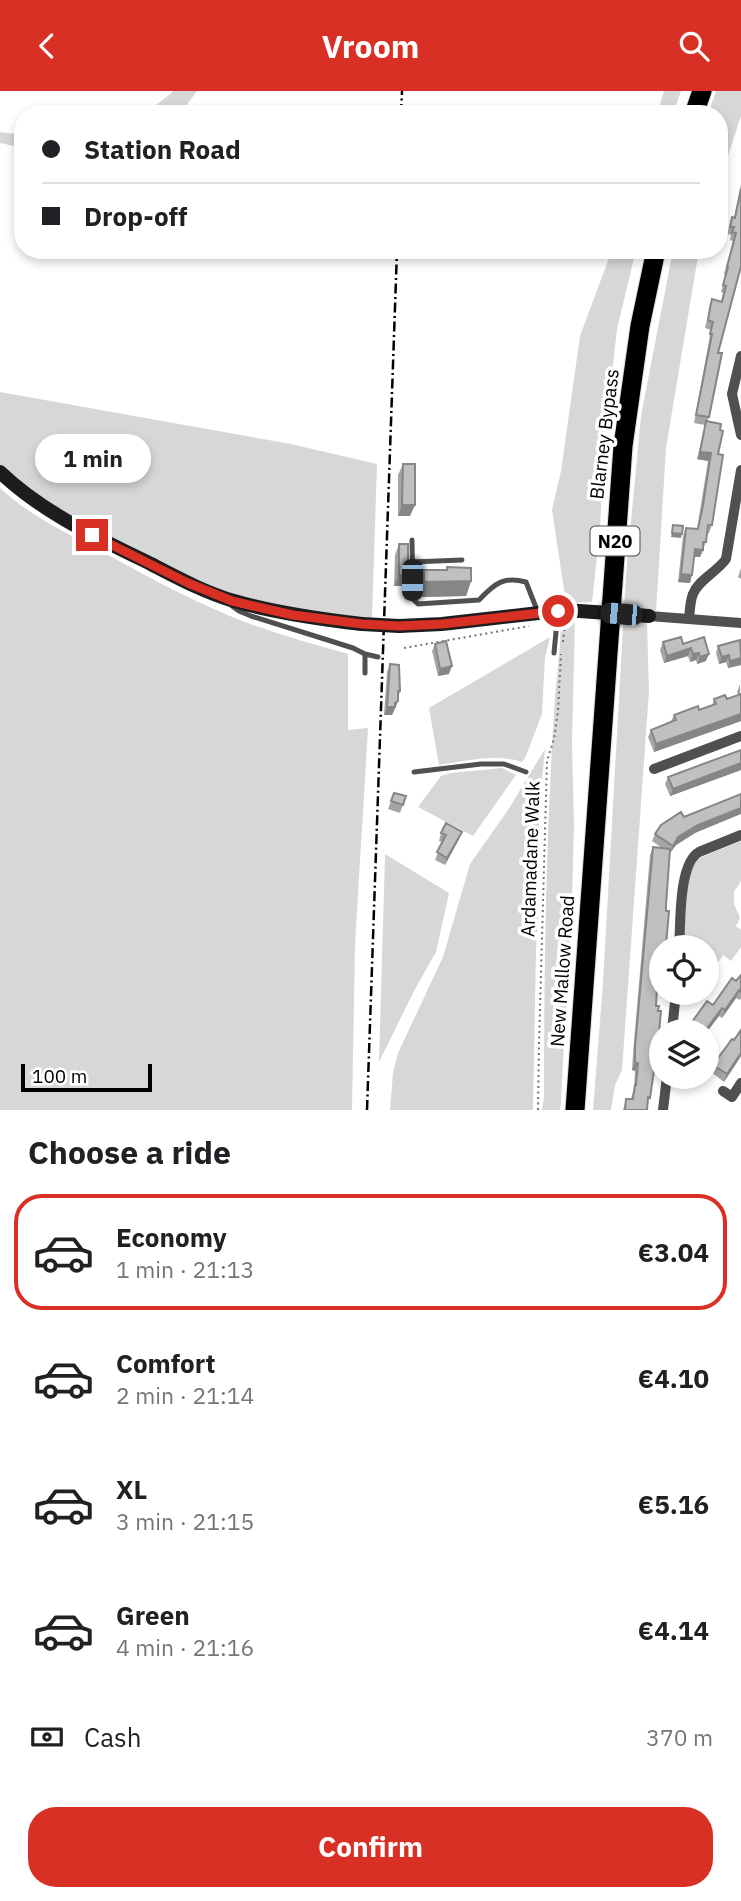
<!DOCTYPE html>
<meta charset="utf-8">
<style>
body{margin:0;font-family:"IBM Plex Sans",sans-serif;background:#f6f6f6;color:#202124;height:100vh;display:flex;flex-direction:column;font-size:26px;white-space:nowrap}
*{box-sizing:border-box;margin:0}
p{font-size:23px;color:#757577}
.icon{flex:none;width:38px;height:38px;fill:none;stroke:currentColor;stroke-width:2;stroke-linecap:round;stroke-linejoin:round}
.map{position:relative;height:1019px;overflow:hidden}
.panel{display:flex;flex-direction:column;background:#fff;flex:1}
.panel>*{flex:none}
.guide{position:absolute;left:14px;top:14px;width:714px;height:154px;border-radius:28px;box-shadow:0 4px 10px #0003;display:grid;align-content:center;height:154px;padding:0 28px;background:#fff}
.fabs{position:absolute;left:649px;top:844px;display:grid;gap:14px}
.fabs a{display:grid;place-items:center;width:70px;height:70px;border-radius:50%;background:#fff;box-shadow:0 4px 10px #0003;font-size:35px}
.scale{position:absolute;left:21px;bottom:18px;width:131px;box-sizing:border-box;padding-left:7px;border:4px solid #000;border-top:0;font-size:19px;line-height:24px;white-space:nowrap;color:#000;-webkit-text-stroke:5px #fff;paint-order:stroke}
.end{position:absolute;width:32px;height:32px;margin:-16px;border:9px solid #d93025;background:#fff;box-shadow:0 0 0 4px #fff}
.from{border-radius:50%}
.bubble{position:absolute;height:49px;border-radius:24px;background:#fff;box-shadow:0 4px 10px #0003;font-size:23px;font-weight:700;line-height:49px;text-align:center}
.car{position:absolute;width:21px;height:42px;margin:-21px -10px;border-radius:9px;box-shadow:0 0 5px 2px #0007;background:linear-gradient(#222 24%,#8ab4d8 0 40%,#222 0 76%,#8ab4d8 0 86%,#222 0)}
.guide b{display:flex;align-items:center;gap:24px;height:66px;font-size:26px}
.guide b+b{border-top:2px solid #e0e0e0}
.guide i{width:18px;height:18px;background:#202124}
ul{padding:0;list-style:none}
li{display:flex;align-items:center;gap:21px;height:116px;margin:0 14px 10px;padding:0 14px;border:4px solid transparent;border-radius:28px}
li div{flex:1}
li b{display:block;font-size:26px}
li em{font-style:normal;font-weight:700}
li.on{border-color:#d93025}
li>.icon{width:63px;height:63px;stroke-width:1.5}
h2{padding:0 28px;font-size:32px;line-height:84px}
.pay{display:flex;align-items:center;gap:18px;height:77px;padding:0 28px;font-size:26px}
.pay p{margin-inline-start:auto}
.button{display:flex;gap:14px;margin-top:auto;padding:14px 28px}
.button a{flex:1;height:80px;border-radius:28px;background:#d93025;color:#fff;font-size:28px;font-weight:700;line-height:80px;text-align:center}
header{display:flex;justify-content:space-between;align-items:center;height:91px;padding:0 28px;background:#d93025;color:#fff;font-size:32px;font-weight:700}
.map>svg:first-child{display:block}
.green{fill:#d7d7d7}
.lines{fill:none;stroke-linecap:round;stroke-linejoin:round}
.highway-casing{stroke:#dbdbdb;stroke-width:21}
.path{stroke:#727272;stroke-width:2;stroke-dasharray:2 3.5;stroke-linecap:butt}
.lane{stroke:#505050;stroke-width:5}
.street{stroke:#505050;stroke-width:10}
.secondary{stroke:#1d1d1d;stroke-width:14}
.highway{stroke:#000;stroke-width:19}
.rail{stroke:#000;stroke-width:2.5;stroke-dasharray:10 3.5 2 3.5;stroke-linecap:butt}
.secondary-bridge{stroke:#1d1d1d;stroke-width:14}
.wall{fill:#a5a5a5}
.shaded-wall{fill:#868686}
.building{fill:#c0c0c0;stroke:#868686;stroke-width:2}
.route{stroke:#d93025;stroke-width:9}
.labels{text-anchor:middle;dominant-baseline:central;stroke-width:7;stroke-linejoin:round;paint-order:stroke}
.shield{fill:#fff;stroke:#4c4c4c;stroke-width:2}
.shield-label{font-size:18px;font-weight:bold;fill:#000}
.street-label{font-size:19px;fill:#000;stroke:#fff}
</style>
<header><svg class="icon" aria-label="back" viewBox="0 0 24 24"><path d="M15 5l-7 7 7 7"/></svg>Vroom<svg class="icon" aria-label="search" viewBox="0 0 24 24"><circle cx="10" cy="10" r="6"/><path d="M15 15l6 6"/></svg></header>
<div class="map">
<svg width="741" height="1019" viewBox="0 0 741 1019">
<rect width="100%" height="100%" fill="#fff"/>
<path class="green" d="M173 0H197L180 23H144C153 15 165 9 173 0Z
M664 0H681L673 23H657Z
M716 0H741V25L719 92V23H708Z
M0 41 23 44V57L0 52Z
M612 159H636L617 238 604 353 600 438 592 511 566 512 552 419 561 380 580 245Z
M673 159H699L666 357 656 521 647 531 649 600 622 979 615 994 611 1019H593L603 892 626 483 641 325Z
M0 301 291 353 377 373 372 527 339 526 252 509 205 494 73 429 0 376Z
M0 397C28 423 62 440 95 457 139 481 184 506 230 525 268 541 309 552 348 563V639L368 637 355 854 352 1019H0Z
M575 528 572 651 574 735 572 806 561 1009 560 1019H542L544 1006C544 873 546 739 555 606 557 583 560 560 561 537Z
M550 546 545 567 542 623 526 665 522 671C495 662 466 670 439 674L429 617Z
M545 658 539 721V810L536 859 533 1019H390L393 982 398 962 443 866 470 773 508 719Z
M502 677 516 684 473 745 418 716 441 685 451 682Z
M741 750V790L734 801V813L740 827 736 835 741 839V856L731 870 723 864 711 882 707 879V856H683L688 787 697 768Z
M385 763 449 802 436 861 414 900 379 971Z"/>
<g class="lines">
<defs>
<path id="highway" d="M694 23 702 0
M575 1019 623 355 640 235 656 159"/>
</defs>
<use href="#highway" class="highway-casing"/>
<path class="path" d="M563 551 565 532
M404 557 529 535
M538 1019 539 953 547 670 554 648 558 620 561 563"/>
<path class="lane" d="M412 449 413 508 418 513 479 509C495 492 504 485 526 491L537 519
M412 471 462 469
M232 515 239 520 251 525 353 557 365 563V582
M554 562 558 520
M365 563 378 566
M414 681 481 673H504L526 681"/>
<path class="street" d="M741 265 732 303 741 344
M649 525 741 532
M689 527C690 520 690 510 693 503 699 488 717 481 726 468L741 379
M654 678 741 645
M679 856C681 833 678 773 699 761L741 744
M707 893 713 884
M676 907 690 908 702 901
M672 940 676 901
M723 1000 732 1006 741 992
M663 1019 667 985"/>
<path class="secondary" d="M0 381C43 422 98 447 151 473 178 487 206 502 234 510 276 522 319 528 362 533
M399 535 442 533 565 519 594 521"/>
<use href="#highway" class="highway"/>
<path class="rail" d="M401 23 402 0
M367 1019 397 159"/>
<path class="secondary-bridge" d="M594 521 649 525
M362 533 399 535"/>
</g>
<path class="wall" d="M741 93V175L718 262 708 330 720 339 712 434 709 442H707L706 451 700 466H694L690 492 678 491 683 445 686 437 697 438 708 370 697 368 705 334 694 332 711 239 705 237 712 208 721 211 723 202 721 201 725 184 724 183 733 150 730 149 731 144 727 143 732 126H734Z
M403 373 410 425H398V384Z
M399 453 403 495H394L395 464Z
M447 476 471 490 466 505 419 506 418 494 424 479H446Z
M741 477V488L738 486Z
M704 546 706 570 697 573 696 569 690 571 688 565 664 572 660 559 663 551 683 553Z
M435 553 449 583 438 585 432 560Z
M741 553V574L728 577 726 571 719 573 716 562 718 555Z
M390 573 400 600 398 610 392 624H384L387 581Z
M740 593 741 630 654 661 648 646 651 639 671 630 674 624 699 619 712 615 714 608H727L738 604 737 601Z
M741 659V679L670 705 665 693 668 686Z
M394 702 406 705 400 722 388 718Z
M441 742 459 748 445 774 435 769 442 751 439 750Z
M695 742 676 754 670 762 666 814V856H662L658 896 657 901 656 973 654 980 647 1019H623L626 1008H631L634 997 635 980 632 979 633 963 650 764 653 756 662 757 652 750 655 743Z
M741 884V907L740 909 736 907 722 927 719 925 707 940H687L689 935 713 914 736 890Z
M741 939V965L724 991 711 981 713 974Z
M686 985H699L695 992Z"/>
<path class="shaded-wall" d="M700 361 711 362 708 370 697 368Z
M402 414H415L410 425H398Z
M672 442 682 443 681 447 671 446Z
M695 458 703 459 700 466H692Z
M681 483 692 484 690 492 678 491Z
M399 484H408L403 495H394Z
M471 490 466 505 419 506 424 491Z
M691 557 688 565 664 572 667 565Z
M699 562 696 569 690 571 693 563Z
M709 563 706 570 697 573 700 566Z
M729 564 726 571 719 573 722 566Z
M741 567V574L728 577 730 570Z
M452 575 449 583 438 585 440 578Z
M398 610 392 624H384L387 616Z
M741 623V630L654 661 656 653Z
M741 672V679L670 705 673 698Z
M741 717V723L695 742 676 754 670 762 673 755 678 746 698 734Z
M462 741 459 748 445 774 447 767Z
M739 899 736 907 722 927 725 919Z
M722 917 719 925 707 941V940H705Z
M741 962V965L724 991 727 983Z
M635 972H638L635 980 632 979Z"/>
<path class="building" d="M741 98V175L718 262H722L709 326 696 324 712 243H710L713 231 708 229 710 217 712 208 722 211 726 195 723 194 728 176H727L736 142 732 141 734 136H730L732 126 735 127Z
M706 330 721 333 720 339 723 340 718 363 723 364 712 434H708L706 451H703V459L695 458 692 484 681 483 686 437 698 438 703 414 711 362 700 361Z
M403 373H415V414H402Z
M673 434 683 435 682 443 672 442Z
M399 453H408V484H399Z
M447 476 471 477V490L424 491V479H447Z
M681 546 683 553 704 546 709 563 700 566 699 562 693 563 691 557 667 565 663 551Z
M740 549 741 567 730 570 729 564 722 566 718 555Z
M446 550 452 575 440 578 435 553Z
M390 573 399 574 400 600H398V610L395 612V616H387Z
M741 603V623L656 653 651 639 676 629 674 624 698 615 699 619 716 613 714 608 725 604 727 608Z
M741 659V672L673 698 668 686Z
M394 702 406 705 403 714 391 710Z
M741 703V717L698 734 678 746 673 755 655 743 661 734 681 721 684 726Z
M446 732 462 741 447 767 437 761 446 744 441 742Z
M653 756 670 758 666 814V820H669L666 854H662L660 882 658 896H657L656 915H659L658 920H661L656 973H655L650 1007 648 1006 647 1019H625L626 1008H633L635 994H636L638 972H635V956Z
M741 884V901L739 899 725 919 722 917 705 940H694L695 939 689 935 707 910 713 914 732 887 736 890Z
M741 939V962L727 983 713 974 732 948 734 949Z"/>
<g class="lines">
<path class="route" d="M92 444 188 492 232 510 293 524 362 533 399 535 442 533 558 520"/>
</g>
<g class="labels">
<rect class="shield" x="590.5" y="435.5" width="49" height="29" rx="5"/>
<g class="shield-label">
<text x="615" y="450">N20</text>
</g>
<g class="street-label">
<text transform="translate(604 343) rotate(-83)">Blarney Bypass</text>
<text transform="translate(530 768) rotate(-88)">Ardamadane Walk</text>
<text transform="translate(562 880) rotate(-86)">New Mallow Road</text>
</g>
</g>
</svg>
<div class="fabs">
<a><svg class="icon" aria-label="locate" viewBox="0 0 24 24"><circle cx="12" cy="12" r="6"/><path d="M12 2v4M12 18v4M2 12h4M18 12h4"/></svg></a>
<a><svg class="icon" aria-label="layers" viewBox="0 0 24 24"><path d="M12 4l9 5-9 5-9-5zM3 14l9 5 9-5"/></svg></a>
</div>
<div class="scale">100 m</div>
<i class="end from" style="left:558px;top:520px"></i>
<i class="end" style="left:92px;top:444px"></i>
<div class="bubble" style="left:35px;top:343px;width:116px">1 min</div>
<i class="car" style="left:412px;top:489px;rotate:180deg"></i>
<i class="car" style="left:621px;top:523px;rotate:275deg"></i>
<div class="guide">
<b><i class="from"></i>Station Road</b>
<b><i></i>Drop-off</b>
</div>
</div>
<section class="panel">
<h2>Choose a ride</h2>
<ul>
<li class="on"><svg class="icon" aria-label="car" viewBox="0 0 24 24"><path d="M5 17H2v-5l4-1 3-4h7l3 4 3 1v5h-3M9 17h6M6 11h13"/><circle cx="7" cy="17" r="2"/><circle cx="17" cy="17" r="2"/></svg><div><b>Economy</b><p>1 min · 21:13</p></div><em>€3.04</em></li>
<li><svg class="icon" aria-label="car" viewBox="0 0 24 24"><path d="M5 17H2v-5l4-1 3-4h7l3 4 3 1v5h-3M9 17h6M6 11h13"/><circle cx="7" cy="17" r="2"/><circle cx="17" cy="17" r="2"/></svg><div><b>Comfort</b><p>2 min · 21:14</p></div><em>€4.10</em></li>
<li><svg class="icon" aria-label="car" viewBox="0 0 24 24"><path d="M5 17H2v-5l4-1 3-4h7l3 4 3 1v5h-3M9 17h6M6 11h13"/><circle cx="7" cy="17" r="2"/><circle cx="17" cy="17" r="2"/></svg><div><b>XL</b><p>3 min · 21:15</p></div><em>€5.16</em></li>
<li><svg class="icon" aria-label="car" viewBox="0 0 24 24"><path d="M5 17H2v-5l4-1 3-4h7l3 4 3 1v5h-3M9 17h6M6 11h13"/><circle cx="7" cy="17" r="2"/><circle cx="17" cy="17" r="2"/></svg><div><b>Green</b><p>4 min · 21:16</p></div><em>€4.14</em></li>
</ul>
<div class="pay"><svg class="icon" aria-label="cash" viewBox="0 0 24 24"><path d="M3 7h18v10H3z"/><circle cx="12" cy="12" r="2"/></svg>Cash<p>370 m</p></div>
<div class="button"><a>Confirm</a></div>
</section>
